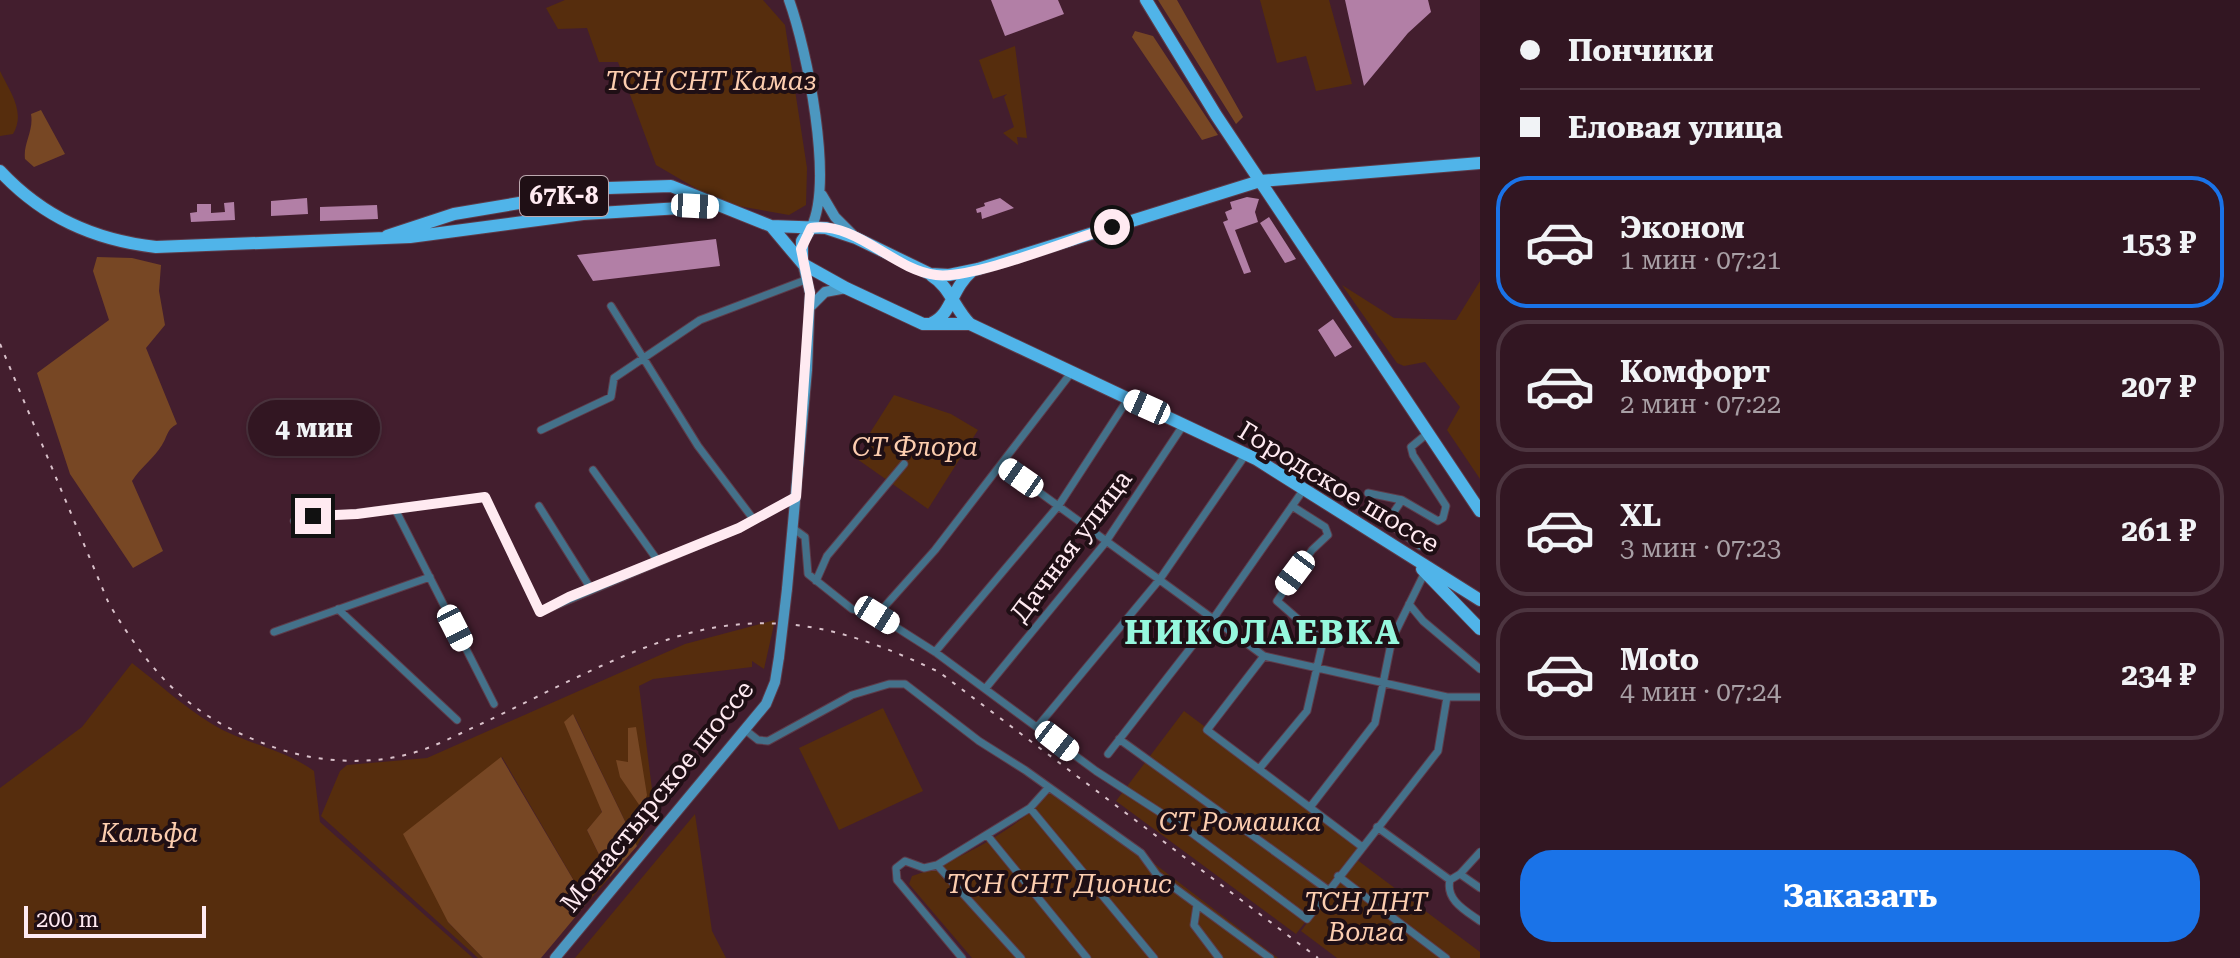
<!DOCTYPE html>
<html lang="ru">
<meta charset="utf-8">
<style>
body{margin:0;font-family:"Roboto Serif",serif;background:#3d232f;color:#f1f3f6;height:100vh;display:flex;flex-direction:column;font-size:30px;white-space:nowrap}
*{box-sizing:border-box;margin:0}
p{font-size:26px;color:#a89fa5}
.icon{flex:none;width:44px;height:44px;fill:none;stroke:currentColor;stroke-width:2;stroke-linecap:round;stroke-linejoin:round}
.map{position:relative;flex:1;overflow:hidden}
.details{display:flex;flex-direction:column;background:#321622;width:760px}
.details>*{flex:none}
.hud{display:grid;align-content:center;height:176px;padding:0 40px;background:#321622}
.scale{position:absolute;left:24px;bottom:20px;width:182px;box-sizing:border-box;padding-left:8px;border:4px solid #ffeaf1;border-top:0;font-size:22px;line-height:28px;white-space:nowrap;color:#ffeaf1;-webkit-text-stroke:6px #1f0f15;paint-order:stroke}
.end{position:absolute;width:36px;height:36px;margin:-18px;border:10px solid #ffeaf1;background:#111;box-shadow:0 0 0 4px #111}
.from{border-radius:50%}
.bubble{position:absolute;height:56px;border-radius:28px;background:#321622;box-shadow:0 2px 6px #0004,0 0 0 2px #4d3540;font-size:26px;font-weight:700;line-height:56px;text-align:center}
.car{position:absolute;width:24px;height:48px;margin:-24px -12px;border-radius:10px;box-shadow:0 0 6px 2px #0007;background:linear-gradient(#fff 24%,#345 0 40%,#fff 0 76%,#345 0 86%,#fff 0)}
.hud b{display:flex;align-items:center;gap:28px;height:76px;font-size:30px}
.hud b+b{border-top:2px solid #4d3540}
.hud i{width:20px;height:20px;background:#f1f3f6}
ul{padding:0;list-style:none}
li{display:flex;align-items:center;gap:24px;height:132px;margin:0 16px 12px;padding:0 24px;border:4px solid #4d3540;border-radius:32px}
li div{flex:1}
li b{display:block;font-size:30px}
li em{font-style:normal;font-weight:700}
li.current{border-color:#1a73e8}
li>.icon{width:72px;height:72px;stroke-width:1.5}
.button{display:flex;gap:16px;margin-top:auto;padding:16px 40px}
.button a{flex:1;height:92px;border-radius:32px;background:#1a73e8;color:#fff;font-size:32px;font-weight:700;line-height:92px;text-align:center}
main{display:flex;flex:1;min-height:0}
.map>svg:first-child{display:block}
.green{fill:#562d0d}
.forest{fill:#774724}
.building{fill:#b27fa6}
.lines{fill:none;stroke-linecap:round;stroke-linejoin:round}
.minor-casing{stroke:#5d3b49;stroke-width:9}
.secondary-casing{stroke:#5d3b49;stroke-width:12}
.primary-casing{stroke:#5d3b49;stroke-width:14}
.minor{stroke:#44718a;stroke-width:7}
.secondary{stroke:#4c97c0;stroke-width:10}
.primary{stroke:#50b4e9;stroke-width:12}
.rail{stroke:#d9c1ca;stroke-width:2;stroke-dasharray:4 8;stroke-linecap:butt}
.secondary-bridge-casing{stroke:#5d3b49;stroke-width:12;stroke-linecap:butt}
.secondary-bridge{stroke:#4c97c0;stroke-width:10}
.route{stroke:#ffeaf1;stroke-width:10}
.labels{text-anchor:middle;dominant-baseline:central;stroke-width:8;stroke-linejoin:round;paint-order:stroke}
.shield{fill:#1f0f15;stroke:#bca8af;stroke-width:2}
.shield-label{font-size:24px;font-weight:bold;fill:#ffeaf1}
.park-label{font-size:26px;font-style:italic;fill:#fccdaf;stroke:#1f0f15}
.street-label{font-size:26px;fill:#ffeaf1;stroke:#1f0f15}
.district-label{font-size:34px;font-weight:bold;letter-spacing:2px;fill:#95f7dd;stroke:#1f0f15}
</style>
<main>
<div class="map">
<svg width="1480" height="958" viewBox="0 0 1480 958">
<rect width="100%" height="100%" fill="#431e2e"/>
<path class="green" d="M565 0H763L785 25 807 168 806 205 789 215 721 203 656 165 618 62H599L587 28 558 29 546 8Z
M1260 0H1329L1352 84 1316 91 1306 56 1277 63Z
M1015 46 1027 138 1017 137 1018 145 1003 133 1014 127 1004 97 1007 94 993 99 979 60Z
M0 71C10 92 26 112 13 134L0 136Z
M1480 281V479L1447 430 1460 407 1425 362 1404 366 1397 363 1342 285 1394 318 1456 320Z
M894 395 951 414 978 430 928 509 850 454 871 453 868 436Z
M1295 456 1338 484 1343 499 1276 458Z
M775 620 764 669 752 661V667L653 679 639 686 655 813 637 846 574 715 602 813 587 830 610 877 587 903 502 757 448 922 483 958H478L321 816 340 771 347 765 427 758 685 644Z
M132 663C158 683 184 707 212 724 245 744 284 749 314 771L320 822 473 958H0V788L82 727Z
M883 708 923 791 839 830 799 748Z
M1184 711 1364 846 1296 934 1116 801Z
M1054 787 1278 958H972L909 884 912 876C958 861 1025 826 1054 787Z
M695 814 712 931 726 958H575Z
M1356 859 1480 952V958H1337L1301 931Z"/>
<path class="forest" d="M1158 0H1177L1243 117 1236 124Z
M1135 31 1153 36 1218 135 1202 140 1132 37Z
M41 110 65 154 34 167 25 159C23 143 34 131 31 114Z
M97 257 132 258 161 265 159 291 165 325 146 348 177 424C166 430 168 436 162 445 154 458 141 467 132 481L163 551 133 568 70 474 37 373 109 320 93 271Z
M573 714 637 846 610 877 587 830 602 812 564 722Z
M636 727 647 795 642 809 620 777 616 760 628 762V728Z
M501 757 587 903 541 958H483L448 922 403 834Z"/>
<path class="building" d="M991 0H1058L1064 14 1005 36Z
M1345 0H1428L1431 12 1408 33 1364 86Z
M1247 197 1259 199 1255 212 1258 222 1235 230 1251 272 1244 274 1223 222 1228 220 1225 212 1232 209 1230 202Z
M307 198 308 214 271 216V201Z
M1000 198 1014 208 982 219 981 212 977 213 976 209 985 206 984 203Z
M234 202 235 220 191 222 190 213 197 212V204H211V213L225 212 224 203Z
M377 205 378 219 320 221V207Z
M1269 217 1296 259 1291 261 1285 263 1260 223Z
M716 239 720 266 593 281 577 255Z
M1333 319 1352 347 1335 357 1318 330Z"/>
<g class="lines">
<defs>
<path id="minor" d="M611 306 698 446 754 520
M541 430 611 397 614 378 700 320 808 279
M1002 465 1264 656 1447 697H1480
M593 470 658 561
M1368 493 1402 500 1438 521 1443 518 1446 506 1413 455 1411 447 1428 433
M1402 500 1387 522 1420 546
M539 506 591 589
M395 509 494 704
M294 521 485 497 540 612 739 528 796 497
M794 529 805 537 808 574 852 609 877 615 935 652 1096 771 1189 831 1307 919 1438 751 1447 697
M816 581 827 556 904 464
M1409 604 1423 621 1480 669
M338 609 457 720
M877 615 935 550 1071 373
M274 632 430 577
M935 652 1059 505 1128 399
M1264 656 1207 730 1361 846
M985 689 1105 543 1184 424
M1038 726 1160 579 1246 454
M744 729 758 740 768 741 852 695 889 684H905L979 741 1025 770 1141 853 1157 875 1270 958
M1119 739 1328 890
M1108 754 1213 619 1304 489
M1259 769 1307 711 1323 641 1277 601 1312 550 1328 535 1325 527 1292 506
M1311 806 1375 723 1392 639 1425 572
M1030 808 1154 958
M1377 827 1450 880
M987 835 1087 958
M937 865 1021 958
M1460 874 1480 852
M1338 876 1446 958
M1450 880C1445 900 1466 911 1480 921
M1450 880 1460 874 1480 888
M1197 905 1194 925 1219 958
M962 958 897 880 896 868 905 861 924 868 937 865 1030 808 1048 788"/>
<path id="secondary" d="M789 0C807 50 834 182 811 228
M822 195 835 217 855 237
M810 307 825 292 846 288
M787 589 807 370 810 293 803 264
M555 958 766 704 775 682 779 657"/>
<path id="primary" d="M1146 0 1216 115 1480 511
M0 171C43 217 94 240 156 247L410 237 583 214 713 206
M771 226 803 264 846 288 923 324H970
M387 236 454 214 608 188 671 186 771 226 826 228 856 238 930 274 949 275 978 269 1260 181 1480 163
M802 261V241L811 228
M932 276C949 286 955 309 970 324L1256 459 1480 600
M932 323C952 314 951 289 972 271
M1422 569 1480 629"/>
</defs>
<use href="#minor" class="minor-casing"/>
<use href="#secondary" class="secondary-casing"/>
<use href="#primary" class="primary-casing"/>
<use href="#minor" class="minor"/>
<use href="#secondary" class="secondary"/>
<use href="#primary" class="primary"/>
<path class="rail" d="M0 344 109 604C152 674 188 716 268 745 309 761 361 766 405 755 432 749 458 734 483 723 554 690 642 639 718 627 801 614 865 637 939 672L1318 958"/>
<defs>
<path id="secondary-bridge" d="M779 657 787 589"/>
</defs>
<use href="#secondary-bridge" class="secondary-bridge-casing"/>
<use href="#secondary-bridge" class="secondary-bridge"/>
</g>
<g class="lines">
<path class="route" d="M313 516 357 514 485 497 540 612 569 597 739 528 796 497 810 293 801 249 811 228C857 221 893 270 936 275 972 280 1072 239 1112 227"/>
</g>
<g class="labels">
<rect class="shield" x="520" y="176" width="88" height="40" rx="6"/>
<g class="shield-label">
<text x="564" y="196">67К-8</text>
</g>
<g class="park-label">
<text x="711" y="81">ТСН СНТ Камаз</text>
<text x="915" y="447">СТ Флора</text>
<text x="1240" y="822">СТ Ромашка</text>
<text x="149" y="833">Кальфа</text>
<text x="1059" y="884">ТСН СНТ Дионис</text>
<text x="1366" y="902">ТСН ДНТ<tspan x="1366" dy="30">Волга</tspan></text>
</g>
<g class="street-label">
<text transform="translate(1339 487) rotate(31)">Городское шоссе</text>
<text transform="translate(1071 546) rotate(-53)">Дачная улица</text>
<text transform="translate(657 796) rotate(-51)">Монастырское шоссе</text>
</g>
<g class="district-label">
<text x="1263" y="632">НИКОЛАЕВКА</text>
</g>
</g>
</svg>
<div class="scale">200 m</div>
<i class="end from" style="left:1112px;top:227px"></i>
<i class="end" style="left:313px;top:516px"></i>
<div class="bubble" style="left:248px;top:400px;width:132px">4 мин</div>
<i class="car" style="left:695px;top:206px;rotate:93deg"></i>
<i class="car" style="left:1147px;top:407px;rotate:294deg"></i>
<i class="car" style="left:1021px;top:478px;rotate:305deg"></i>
<i class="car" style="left:1295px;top:573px;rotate:217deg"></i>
<i class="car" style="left:877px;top:615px;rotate:122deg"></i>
<i class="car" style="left:455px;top:628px;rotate:153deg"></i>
<i class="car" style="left:1057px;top:741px;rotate:128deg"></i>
</div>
<section class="details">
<div class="hud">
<b><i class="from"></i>Пончики</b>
<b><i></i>Еловая улица</b>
</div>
<ul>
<li class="current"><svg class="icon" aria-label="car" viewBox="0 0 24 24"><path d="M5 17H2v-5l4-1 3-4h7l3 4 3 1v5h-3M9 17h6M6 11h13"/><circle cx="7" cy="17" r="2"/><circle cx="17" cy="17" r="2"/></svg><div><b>Эконом</b><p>1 мин · 07:21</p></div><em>153 ₽</em></li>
<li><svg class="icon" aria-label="car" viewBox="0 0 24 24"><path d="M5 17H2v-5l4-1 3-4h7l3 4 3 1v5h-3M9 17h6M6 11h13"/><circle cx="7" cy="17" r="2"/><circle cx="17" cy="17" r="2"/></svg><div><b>Комфорт</b><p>2 мин · 07:22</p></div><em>207 ₽</em></li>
<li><svg class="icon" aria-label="car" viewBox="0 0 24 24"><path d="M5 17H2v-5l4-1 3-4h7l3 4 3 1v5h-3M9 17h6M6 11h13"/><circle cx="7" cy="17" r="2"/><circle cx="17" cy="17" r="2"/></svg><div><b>XL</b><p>3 мин · 07:23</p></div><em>261 ₽</em></li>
<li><svg class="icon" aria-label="car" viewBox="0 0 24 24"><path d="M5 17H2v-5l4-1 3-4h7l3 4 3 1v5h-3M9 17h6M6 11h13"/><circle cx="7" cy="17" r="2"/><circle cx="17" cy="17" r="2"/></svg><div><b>Moto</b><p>4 мин · 07:24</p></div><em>234 ₽</em></li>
</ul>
<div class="button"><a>Заказать</a></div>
</section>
</main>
